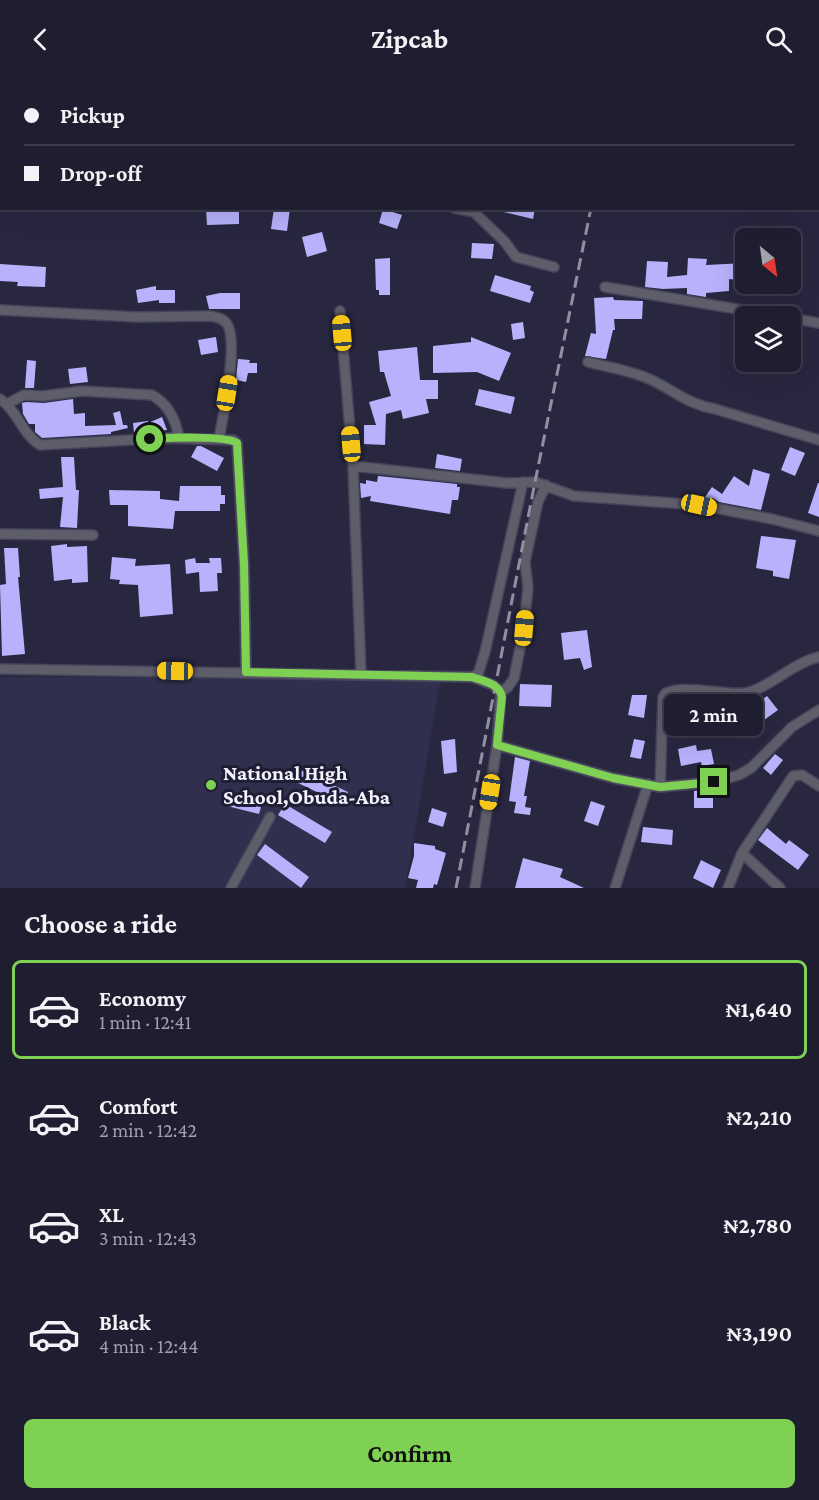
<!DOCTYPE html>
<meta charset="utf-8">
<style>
body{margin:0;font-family:"Crimson Pro",serif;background:#2c2a3c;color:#f1f3f6;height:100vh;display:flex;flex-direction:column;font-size:22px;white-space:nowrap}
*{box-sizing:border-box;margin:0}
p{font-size:20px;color:#a1a2ab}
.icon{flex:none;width:33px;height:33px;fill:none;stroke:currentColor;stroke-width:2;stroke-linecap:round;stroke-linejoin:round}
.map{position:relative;height:810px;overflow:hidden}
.side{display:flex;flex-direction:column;background:#1f1d30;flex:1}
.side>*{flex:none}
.hud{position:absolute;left:0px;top:0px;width:819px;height:132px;box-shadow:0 6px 24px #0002,0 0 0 2px #3c3b4c;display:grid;align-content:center;height:132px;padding:0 24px;background:#1f1d30}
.needle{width:39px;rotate:151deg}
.controls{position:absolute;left:735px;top:150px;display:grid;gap:12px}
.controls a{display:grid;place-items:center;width:66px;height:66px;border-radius:9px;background:#1f1d30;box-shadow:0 6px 24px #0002,0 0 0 2px #3c3b4c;font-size:30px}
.end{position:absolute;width:27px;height:27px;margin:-14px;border:8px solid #7ed153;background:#111;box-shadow:0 0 0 3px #111}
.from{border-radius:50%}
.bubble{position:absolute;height:42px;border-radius:9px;background:#1f1d30;box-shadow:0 6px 24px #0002,0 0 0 2px #3c3b4c;font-size:20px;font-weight:700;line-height:42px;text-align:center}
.car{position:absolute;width:18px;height:36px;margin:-18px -9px;border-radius:8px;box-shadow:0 0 4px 2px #0007;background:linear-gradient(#f5c518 24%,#345 0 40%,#f5c518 0 76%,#345 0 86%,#f5c518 0)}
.hud b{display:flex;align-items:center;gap:21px;height:57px;font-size:22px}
.hud b+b{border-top:2px solid #3c3b4c}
.hud i{width:15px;height:15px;background:#f1f3f6}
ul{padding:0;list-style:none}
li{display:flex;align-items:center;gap:18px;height:99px;margin:0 12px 9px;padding:0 12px;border:3px solid transparent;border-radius:9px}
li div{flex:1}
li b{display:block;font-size:22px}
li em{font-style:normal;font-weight:700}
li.on{border-color:#7ed153}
li>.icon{width:54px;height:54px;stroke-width:1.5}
h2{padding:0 24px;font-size:27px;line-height:72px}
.button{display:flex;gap:12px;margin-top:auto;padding:12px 24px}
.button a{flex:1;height:69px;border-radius:9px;background:#7ed153;color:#111;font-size:24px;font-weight:700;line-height:69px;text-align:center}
header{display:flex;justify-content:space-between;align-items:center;height:78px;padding:0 24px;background:#1f1d30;font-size:27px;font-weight:700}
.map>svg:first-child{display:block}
.built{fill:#312f4e}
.building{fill:#b7b2fb}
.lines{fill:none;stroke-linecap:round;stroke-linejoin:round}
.street-casing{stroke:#45445a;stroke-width:12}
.street{stroke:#5e5d6a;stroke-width:9}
.rail{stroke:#9190a2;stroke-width:3;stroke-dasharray:12 6;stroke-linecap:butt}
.route{stroke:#7ed153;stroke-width:8}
.poi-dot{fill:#7ed153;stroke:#201e35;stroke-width:2}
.labels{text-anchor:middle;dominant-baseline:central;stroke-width:6;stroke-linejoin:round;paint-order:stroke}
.poi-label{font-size:21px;font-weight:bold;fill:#f3f3fd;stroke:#201e35;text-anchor:start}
</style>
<header><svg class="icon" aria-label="back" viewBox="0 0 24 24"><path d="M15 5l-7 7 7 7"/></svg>Zipcab<svg class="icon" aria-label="search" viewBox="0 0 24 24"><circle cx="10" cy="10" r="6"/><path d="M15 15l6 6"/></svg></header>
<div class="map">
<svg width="819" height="810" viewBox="0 0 819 810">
<rect width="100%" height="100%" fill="#292740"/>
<path class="built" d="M0 599 277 600 440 604 405 810H0Z"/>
<path class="building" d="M206 130H239V146L207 147Z
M274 130H290L287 153 271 151Z
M499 130H535L533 141 499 133Z
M383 131 402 137 397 151 379 145Z
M322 154 327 173 307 179 302 159Z
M472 165 494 166 492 181 471 180Z
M390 180V217H379V212H376L375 181Z
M688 180 707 181 706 187 746 185V203L729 201V213L706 215V219L687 216V210L663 211 645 209 647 183 668 184 667 199 687 197Z
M0 186 46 189 45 209 17 208 18 204 0 203Z
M495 197 531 208 530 212 534 214 530 225 490 213Z
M156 208V212H175V225H159V222L138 225 136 212Z
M220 215H240V231H209L206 218Z
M613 219 614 222 643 223 642 241H614L615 252H613L606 281 585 278 591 255 596 256 594 220Z
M523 244 525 260 513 262 511 246Z
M216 259 218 274 201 277 198 262Z
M471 259 511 275 499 303 477 294 433 295V268L471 264Z
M417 269 420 302H438V321H426L429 335 403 341 401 332 386 336 385 367 364 366V347H376L369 324 391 318 384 294H380L378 273Z
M238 281 250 282 249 285H257V295H248L246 304 236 302Z
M27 282 36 283 34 310H25Z
M86 289 88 304 70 306 68 291Z
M479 311 515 319 511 336 475 327Z
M73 321 74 336 85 335V348L116 347 113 335 120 333 123 347H127L128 350 111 354V356L42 360 35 354V346H29L23 336 22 325 26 324 44 325Z
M162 339 167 352 134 355 133 345 148 343V345Z
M197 368H201L224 380 217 393 191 379Z
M790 369 805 375 795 398 781 392Z
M437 376 462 381 460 393 435 390Z
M61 379H74L76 412H79L77 450 60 449 63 419 40 421 39 411 63 409Z
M753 391 770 396 761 432 719 424 713 420 709 422 705 419 712 409 722 416 734 398 749 408Z
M378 398 457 406V409H460L458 422H452L450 436 370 423 371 418 361 420 360 405 366 406V402L377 404Z
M818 405H819V439L808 435Z
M180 408H221V417H225V426H220V433H175L173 451 128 448V427H110L109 412 160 413V421L179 423Z
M761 458 796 462 789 501 773 498V493L756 490Z
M67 466V469L87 468 88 504 72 505V501L54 503 51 468Z
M4 470H18L20 499H18L25 576 2 578 0 507 6 506Z
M112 479 136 481 135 488 170 486 173 536 140 539 138 507 119 506 120 502 110 501Z
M195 480 196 485H210L209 480H221L222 495H217L218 513 200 514 199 494 186 496 185 482Z
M587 552 592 589 584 592 580 580 564 582 561 555Z
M520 606 552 607 551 629 519 628Z
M632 617H647L644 640 628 637Z
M689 618 693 652 669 654 670 621Z
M767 618 778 632 760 645 750 631Z
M455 661 457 694 444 696 441 663Z
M634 661 645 663 641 681 630 679Z
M696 667 697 673 711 671 714 686 702 688 701 684 681 688 678 671Z
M775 676 783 682 771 697 763 690Z
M515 679 530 683 524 718H527L525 729 531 730 530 737 514 735 516 724 509 723Z
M302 692 348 714 342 726 296 704Z
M713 712V730H694V713Z
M227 713 263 722 259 736 223 727Z
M591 723 605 728 598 748 584 743Z
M285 726 332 754 325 765 278 737Z
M432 730 447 735 443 749 428 744Z
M643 749 673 752 672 767 641 764Z
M767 750 786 766 789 762 809 777 798 792 758 762Z
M414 765 435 768V771L446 775 437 807 434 806 433 810H416L418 802 408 800 414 778Z
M265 766 309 799 301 810 257 777Z
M523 780 563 791 560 799 584 810H515Z
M701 782 721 792 713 810 693 800Z"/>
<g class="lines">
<defs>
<path id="street" d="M162 0 163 2
M646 0V2
M818 56 819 57
M0 70H2
M454 130 474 134 505 164 516 179 554 189
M605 209 779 238
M0 232 137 239 211 238C218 240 223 240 227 246 239 264 223 338 219 361
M340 233 353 388 361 596
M790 240 819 245
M588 284C607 289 629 292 647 300 673 311 686 326 715 331L819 362
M0 321C17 332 22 356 40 367L167 360 233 362 237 365 244 486 246 594
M7 326 24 317 43 318 82 313 152 317C168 326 176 342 179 360
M353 388 507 405 535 404 574 418 699 427 772 441 819 453
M0 456 93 457
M0 591 472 599 493 607 501 614 497 667 613 700 660 709 714 704 739 697 751 690 792 649 819 632
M472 599 478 596 485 574 523 404
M501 614 508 609 514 600 524 550 528 509 525 484 538 424 546 407
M660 709 663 619 666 615C684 606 723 617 744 615 765 613 794 584 819 579
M742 775 780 810
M231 810 270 739
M475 810 497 667
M615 810 648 706
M728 810 742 775 793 698 802 697 819 708"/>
</defs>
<use href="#street" class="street-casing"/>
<use href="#street" class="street"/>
<path class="rail" d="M618 2V0
M456 810 535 404 591 130"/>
</g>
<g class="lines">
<path class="route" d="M150 361C166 360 226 357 237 365L244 486 246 594 472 599C484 603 500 606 502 619L497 667 613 700 660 709 714 704"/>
</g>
<circle class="poi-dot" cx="211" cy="707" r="6"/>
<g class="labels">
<g class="poi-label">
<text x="223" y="695">National High<tspan x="223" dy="24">School,Obuda-Aba</tspan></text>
</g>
</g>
</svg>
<div class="controls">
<a><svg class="needle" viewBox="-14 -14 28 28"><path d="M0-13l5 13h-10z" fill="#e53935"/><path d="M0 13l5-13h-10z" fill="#a1a2ab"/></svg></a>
<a><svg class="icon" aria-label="layers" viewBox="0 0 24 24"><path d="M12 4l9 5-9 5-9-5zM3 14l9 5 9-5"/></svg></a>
</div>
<i class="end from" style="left:150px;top:361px"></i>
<i class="end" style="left:714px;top:704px"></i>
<div class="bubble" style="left:664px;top:616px;width:99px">2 min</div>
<i class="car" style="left:342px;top:255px;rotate:355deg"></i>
<i class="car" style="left:227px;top:315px;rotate:9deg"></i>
<i class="car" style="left:351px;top:366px;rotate:355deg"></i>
<i class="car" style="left:699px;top:427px;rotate:102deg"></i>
<i class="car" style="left:524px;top:550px;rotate:5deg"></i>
<i class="car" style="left:175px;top:593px;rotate:271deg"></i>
<i class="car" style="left:490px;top:714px;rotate:189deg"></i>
<div class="hud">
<b><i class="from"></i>Pickup</b>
<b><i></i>Drop-off</b>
</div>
</div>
<section class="side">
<h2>Choose a ride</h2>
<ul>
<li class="on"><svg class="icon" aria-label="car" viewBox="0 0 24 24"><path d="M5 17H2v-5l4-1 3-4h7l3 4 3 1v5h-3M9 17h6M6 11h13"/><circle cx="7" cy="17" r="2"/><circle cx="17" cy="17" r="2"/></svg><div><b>Economy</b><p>1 min · 12:41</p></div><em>₦1,640</em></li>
<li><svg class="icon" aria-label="car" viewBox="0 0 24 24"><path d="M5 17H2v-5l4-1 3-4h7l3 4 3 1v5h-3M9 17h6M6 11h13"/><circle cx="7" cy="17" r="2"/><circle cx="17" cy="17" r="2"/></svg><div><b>Comfort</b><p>2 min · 12:42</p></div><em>₦2,210</em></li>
<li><svg class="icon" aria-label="car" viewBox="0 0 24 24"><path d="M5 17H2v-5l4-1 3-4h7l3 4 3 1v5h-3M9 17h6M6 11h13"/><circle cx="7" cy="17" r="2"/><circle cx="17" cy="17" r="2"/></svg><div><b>XL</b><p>3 min · 12:43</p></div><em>₦2,780</em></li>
<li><svg class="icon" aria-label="car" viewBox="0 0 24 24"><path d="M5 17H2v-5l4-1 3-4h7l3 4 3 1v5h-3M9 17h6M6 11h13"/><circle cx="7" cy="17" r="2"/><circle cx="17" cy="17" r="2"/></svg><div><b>Black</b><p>4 min · 12:44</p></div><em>₦3,190</em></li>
</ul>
<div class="button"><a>Confirm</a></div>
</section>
